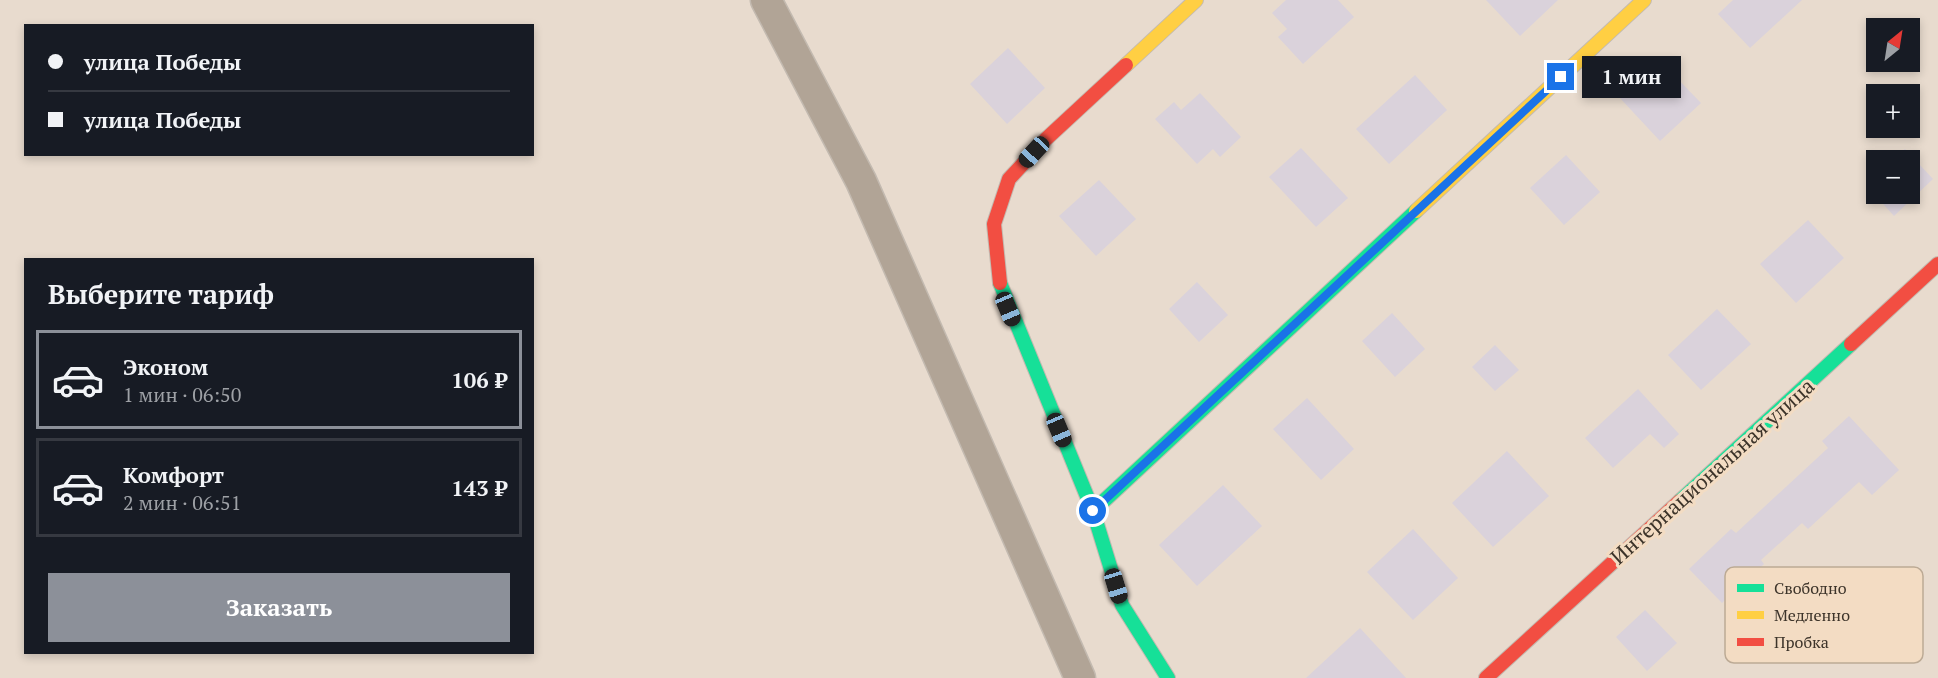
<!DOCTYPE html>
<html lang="ru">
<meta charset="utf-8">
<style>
body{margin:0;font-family:"PT Serif",serif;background:#242831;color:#f1f3f6;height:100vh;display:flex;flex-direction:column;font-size:22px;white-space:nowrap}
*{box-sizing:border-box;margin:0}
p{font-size:20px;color:#9ea1a6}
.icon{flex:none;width:33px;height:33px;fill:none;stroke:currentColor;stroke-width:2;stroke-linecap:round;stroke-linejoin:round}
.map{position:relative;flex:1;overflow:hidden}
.side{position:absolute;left:24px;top:258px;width:510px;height:396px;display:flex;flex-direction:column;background:#171b24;border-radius:0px;box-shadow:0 3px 9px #0003}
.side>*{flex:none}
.hud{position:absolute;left:24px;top:24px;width:510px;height:132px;border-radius:0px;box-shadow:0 3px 9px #0003;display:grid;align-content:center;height:132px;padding:0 24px;background:#171b24}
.needle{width:39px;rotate:30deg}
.controls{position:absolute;left:1866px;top:18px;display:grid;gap:12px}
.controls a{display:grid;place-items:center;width:54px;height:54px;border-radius:0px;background:#171b24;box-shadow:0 3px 9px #0003;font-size:30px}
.end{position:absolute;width:27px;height:27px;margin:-14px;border:8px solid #1a73e8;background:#fff;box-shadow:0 0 0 3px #fff}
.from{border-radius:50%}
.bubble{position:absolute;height:42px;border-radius:0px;background:#171b24;box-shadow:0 3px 9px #0003;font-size:20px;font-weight:600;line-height:42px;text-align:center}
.car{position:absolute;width:18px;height:36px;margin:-18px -9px;border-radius:8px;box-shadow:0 0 4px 2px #0007;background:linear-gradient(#222 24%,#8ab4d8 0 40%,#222 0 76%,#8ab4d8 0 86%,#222 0)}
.hud b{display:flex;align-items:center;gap:21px;height:57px;font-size:22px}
.hud b+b{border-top:2px solid #363941}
.hud i{width:15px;height:15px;background:#f1f3f6}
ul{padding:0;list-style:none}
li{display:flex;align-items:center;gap:18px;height:99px;margin:0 12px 9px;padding:0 12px;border:3px solid #363941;border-radius:0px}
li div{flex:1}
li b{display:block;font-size:22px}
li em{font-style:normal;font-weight:600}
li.current{border-color:#8c9099}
li>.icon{width:54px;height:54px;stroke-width:1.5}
h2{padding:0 24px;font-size:27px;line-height:72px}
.cta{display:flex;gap:12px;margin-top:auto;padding:12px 24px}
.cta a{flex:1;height:69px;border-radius:0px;background:#8c9099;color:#fff;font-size:24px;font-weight:600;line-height:69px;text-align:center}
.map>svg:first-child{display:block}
.building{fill:#dad2db}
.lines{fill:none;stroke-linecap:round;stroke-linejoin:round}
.street-casing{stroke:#c3bab0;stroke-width:33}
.fast-casing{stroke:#c3bab0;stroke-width:16}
.slow-casing{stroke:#c3bab0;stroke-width:16}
.jam-casing{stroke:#c3bab0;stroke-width:16}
.street{stroke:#b1a496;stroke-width:30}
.fast{stroke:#16e098;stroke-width:14}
.slow{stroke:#ffcf43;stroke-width:14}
.jam{stroke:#f24e42;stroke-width:14}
.route{stroke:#1a73e8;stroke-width:8}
.labels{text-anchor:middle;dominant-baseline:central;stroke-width:6;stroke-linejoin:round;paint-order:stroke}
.street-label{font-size:21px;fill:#3d342a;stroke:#f3dcc3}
.key{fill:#f3dcc3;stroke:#bcaa95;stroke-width:1.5}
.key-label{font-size:16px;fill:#3d342a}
</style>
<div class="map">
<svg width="1938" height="678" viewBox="0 0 1938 678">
<rect width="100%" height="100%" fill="#e8dbce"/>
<path class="building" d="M1286 0H1338L1354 17 1303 64 1278 37 1287 29 1272 13Z
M1486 0H1558L1520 36Z
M1733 0H1802L1750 48 1718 14Z
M1008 48 1045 88 1007 124 970 84Z
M1653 65 1666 79 1672 73 1701 103 1660 141 1619 97Z
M1415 75 1447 110 1389 164 1356 129Z
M1200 93 1241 137 1220 157 1213 149 1197 164 1155 119 1174 102 1181 110Z
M1301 148 1348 198 1316 227 1269 177Z
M1905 149 1933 179 1894 216 1866 185 1876 175V194H1910V160H1893Z
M1566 155 1600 192 1564 225 1530 188Z
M1099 180 1136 219 1096 256 1059 216Z
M1808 220 1844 258 1796 303 1760 264Z
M1197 282 1228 315 1199 342 1169 309Z
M1717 309 1751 344 1701 390 1668 355Z
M1392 313 1425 349 1395 377 1362 341Z
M1495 345 1519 370 1495 391 1472 367Z
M1638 389 1679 434 1664 448 1650 434 1613 468 1585 438Z
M1307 398 1354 449 1321 480 1273 429Z
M1849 416 1899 470 1872 495 1859 482 1808 529 1802 523 1761 560 1764 564 1722 603 1689 569 1731 529 1736 533 1828 448 1822 441Z
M1507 451 1549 496 1493 547 1452 503Z
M1223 485 1262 526 1197 586 1159 545Z
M1413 529 1458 578 1413 620 1367 572Z
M1645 610 1677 643 1647 671 1616 637Z
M1360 628 1406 678H1306Z"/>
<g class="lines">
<defs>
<path id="street" d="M766 0 861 181 1080 678"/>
<path id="fast" d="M1000 283 1093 511 1122 605 1168 678
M1680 501 1851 344
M1093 511 1416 211"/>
<path id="slow" d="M1126 65 1196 0
M1416 211 1644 0"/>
<path id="jam" d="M1000 283 994 224 1009 179 1046 139 1126 65
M1851 344 1938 264
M1486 678 1680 501"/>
</defs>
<use href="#street" class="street-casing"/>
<use href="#fast" class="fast-casing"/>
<use href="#slow" class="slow-casing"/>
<use href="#jam" class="jam-casing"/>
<use href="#street" class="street"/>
<use href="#fast" class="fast"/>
<use href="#slow" class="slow"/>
<use href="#jam" class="jam"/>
</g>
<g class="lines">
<path class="route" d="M1093 511 1561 77"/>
</g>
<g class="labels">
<g class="street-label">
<text transform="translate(1712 471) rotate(-42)">Интернациональная улица</text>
</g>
</g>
<rect x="1725" y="567" width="198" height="96" rx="9" class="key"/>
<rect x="1737" y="584" width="27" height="8" fill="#16e098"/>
<rect x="1737" y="611" width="27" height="8" fill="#ffcf43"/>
<rect x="1737" y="638" width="27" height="8" fill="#f24e42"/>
<g class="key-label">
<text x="1774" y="594">Свободно</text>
<text x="1774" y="621">Медленно</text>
<text x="1774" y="648">Пробка</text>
</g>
</svg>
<div class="controls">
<a><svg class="needle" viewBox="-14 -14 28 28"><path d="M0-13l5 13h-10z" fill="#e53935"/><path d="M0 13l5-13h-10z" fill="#9ea1a6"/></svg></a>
<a>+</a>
<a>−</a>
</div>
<i class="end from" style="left:1093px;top:511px"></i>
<i class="end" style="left:1561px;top:77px"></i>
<div class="bubble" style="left:1582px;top:56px;width:99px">1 мин</div>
<i class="car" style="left:1034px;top:152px;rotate:223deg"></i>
<i class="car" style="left:1008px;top:309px;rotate:157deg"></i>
<i class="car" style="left:1059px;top:430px;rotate:157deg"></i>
<i class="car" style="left:1116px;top:586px;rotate:163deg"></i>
<div class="hud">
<b><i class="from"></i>улица Победы</b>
<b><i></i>улица Победы</b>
</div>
<section class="side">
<h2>Выберите тариф</h2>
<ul>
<li class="current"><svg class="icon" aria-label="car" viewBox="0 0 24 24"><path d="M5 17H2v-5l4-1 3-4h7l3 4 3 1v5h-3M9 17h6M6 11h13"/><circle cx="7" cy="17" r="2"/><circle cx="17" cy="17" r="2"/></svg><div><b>Эконом</b><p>1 мин · 06:50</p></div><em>106 ₽</em></li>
<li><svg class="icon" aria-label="car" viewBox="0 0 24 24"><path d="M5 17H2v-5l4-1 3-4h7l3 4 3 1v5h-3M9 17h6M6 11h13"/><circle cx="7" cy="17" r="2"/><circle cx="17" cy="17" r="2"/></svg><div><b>Комфорт</b><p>2 мин · 06:51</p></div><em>143 ₽</em></li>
</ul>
<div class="cta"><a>Заказать</a></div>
</section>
</div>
